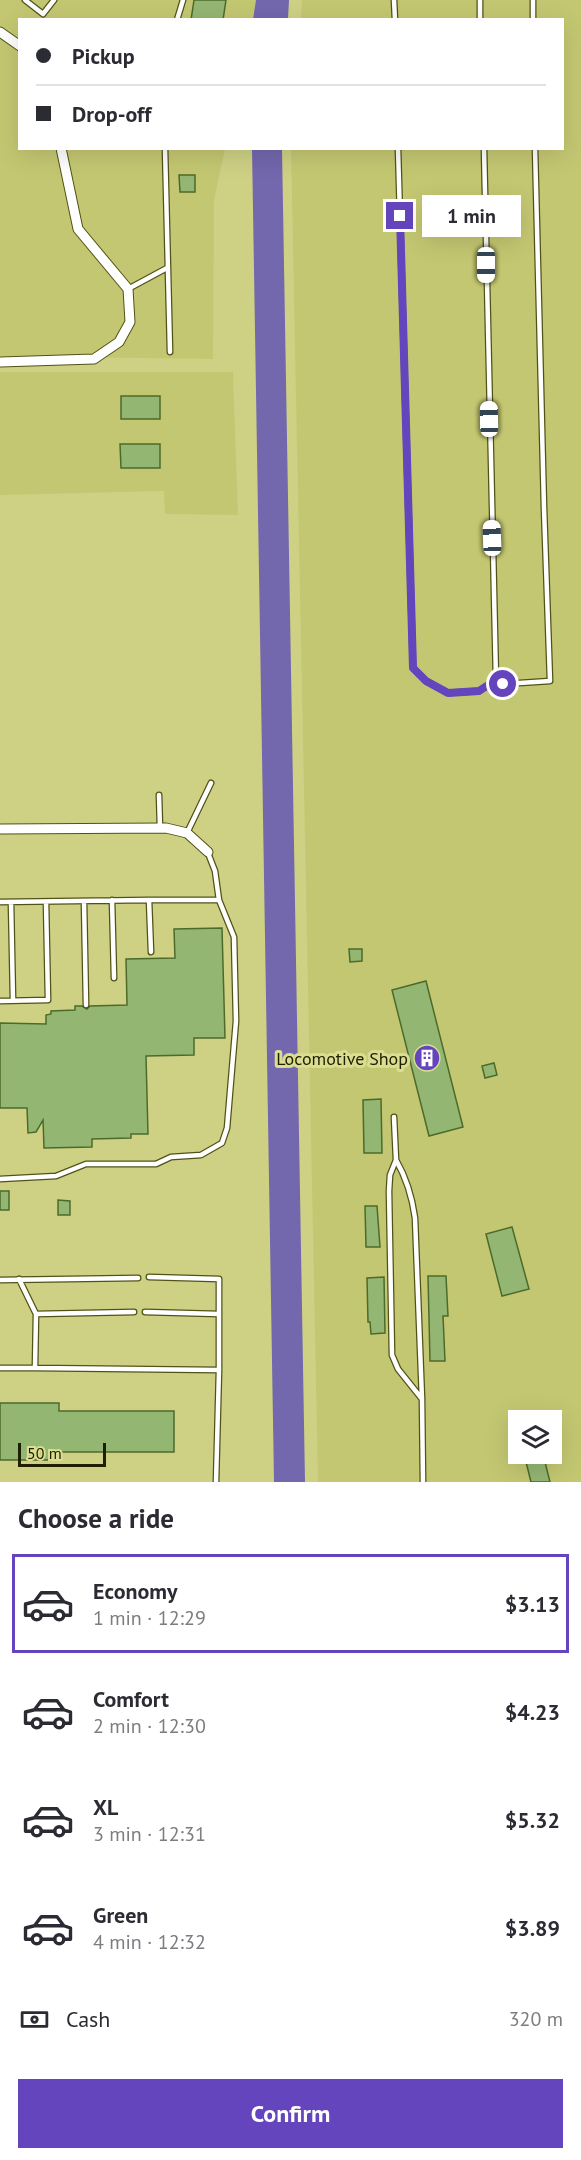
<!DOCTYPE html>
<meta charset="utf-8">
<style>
body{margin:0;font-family:"PT Sans",sans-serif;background:#f2f2f3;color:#2b2b33;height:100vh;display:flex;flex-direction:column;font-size:22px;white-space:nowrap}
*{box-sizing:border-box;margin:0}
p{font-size:20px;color:#7c7c81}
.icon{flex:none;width:33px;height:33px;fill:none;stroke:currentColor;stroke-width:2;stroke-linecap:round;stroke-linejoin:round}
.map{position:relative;height:1482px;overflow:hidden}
.side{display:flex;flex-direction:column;background:#fff;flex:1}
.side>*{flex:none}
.guide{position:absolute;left:18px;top:18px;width:546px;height:132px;border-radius:0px;box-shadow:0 6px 24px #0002;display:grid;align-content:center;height:132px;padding:0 18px;background:#fff}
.fabs{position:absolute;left:508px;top:1410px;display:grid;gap:12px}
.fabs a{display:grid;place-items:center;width:54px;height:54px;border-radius:0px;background:#fff;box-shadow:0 6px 24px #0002;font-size:30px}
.scale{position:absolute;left:18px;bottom:15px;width:88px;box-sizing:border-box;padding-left:6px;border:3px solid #1e1f01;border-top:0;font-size:16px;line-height:21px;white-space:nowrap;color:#1e1f01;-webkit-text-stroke:4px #dbde91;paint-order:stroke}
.end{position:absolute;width:27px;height:27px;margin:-14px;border:8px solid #6545be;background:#fff;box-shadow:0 0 0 3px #fff}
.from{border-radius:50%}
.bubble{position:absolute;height:42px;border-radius:0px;background:#fff;box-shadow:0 6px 24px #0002;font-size:20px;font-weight:700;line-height:42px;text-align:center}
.car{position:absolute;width:18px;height:36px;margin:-18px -9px;border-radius:8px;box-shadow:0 0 4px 2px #0007;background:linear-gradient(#fff 24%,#345 0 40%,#fff 0 76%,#345 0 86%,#fff 0)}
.guide b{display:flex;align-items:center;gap:21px;height:57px;font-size:22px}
.guide b+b{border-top:2px solid #e1e1e2}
.guide i{width:15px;height:15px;background:#2b2b33}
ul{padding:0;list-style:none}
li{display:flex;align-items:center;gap:18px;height:99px;margin:0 12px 9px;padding:0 6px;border:3px solid transparent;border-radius:0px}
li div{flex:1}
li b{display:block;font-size:22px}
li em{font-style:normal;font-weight:700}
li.current{border-color:#6545be}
li>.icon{width:54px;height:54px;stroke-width:1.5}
h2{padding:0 18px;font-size:27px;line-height:72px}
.pay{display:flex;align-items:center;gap:15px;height:66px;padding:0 18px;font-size:22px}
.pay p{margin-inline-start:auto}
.button{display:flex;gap:12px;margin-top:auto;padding:12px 18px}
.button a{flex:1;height:69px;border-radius:0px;background:#6545be;color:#fff;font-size:24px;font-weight:700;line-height:69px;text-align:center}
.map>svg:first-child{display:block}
.built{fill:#c4c771;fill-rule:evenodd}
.water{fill:#7367ae}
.building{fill:#94b673;stroke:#4c6b2a;stroke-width:1.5}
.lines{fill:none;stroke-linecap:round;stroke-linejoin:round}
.service-casing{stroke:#515217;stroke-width:7}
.minor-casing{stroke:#515217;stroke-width:11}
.service{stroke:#fff;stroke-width:4.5}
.minor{stroke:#fff;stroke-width:9}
.route{stroke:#6545be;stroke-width:8}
.labels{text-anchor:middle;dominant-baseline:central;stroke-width:6;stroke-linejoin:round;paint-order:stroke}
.poi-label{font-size:18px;fill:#1e1f01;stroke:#dbde91;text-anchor:end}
</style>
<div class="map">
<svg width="581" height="1482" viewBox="0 0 581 1482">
<rect width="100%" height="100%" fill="#ced184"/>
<path class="built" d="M0 0H256L252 19 20 20V148L225 149 214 200 213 359 0 356Z
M302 0H581V1482H318L291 149 562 148V20L301 19ZM519 1420H552V1454H519Z
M0 372H233L238 515 165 514 164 491 0 495Z"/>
<path class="water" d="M256 0H289L288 19H253Z
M252 149H282L305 1482H274Z"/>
<path class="building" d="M194 0H226L223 20H191Z
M179 175H195V192H180Z
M121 396H160V419H121Z
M120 444H160V468H121Z
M222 928 225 1038H194V1055L146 1056 148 1134H131V1138L92 1139V1147L44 1148 43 1120 36 1132 28 1133 27 1108H0V1023L46 1024V1015L51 1014V1011L75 1010V1006H82L87 1009 90 1006 127 1005 126 959 175 958 174 929Z
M349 949H362V961L350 962Z
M426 981 463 1127 429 1136 392 990Z
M494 1063 497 1075 485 1078 482 1066Z
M381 1099 382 1153H364L363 1100Z
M0 1191H9V1210H0Z
M58 1200 70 1201V1215H58Z
M365 1206H377L380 1247H366Z
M512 1227 529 1289 502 1296 486 1234Z
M428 1276H446L448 1316H443L445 1361H430Z
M384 1277 385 1333 371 1334 370 1322H368L367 1278Z
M0 1403H59V1411H174V1452H58V1460H0Z
M524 1454H543L550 1482H531Z"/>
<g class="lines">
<defs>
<path id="service" d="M25 0 43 14 54 0
M394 0 395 20
M480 0V20
M533 0V20
M177 20 183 0
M165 148 170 352
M398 148 413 668 426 681 448 693 479 691 496 680 484 148
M128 289 167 268
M496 680 503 684 550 681 544 508 535 148
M159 795 160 828
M187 833 211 783
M112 900 114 978
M149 900H219
M84 901 86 1005
M0 902 149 900 151 952
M11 902 13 1000
M0 1001 48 1000 46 902
M394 1117 396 1160 390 1175 389 1191 392 1355 398 1369 422 1399
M396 1160C407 1179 412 1196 415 1218L422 1399 423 1482
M0 1179 56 1176 86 1164H156L171 1157 201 1155 222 1143 227 1128 236 1021 234 937 219 900 215 871 208 853
M19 1279 36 1314 134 1312
M0 1280 138 1278
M145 1312 219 1314
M0 1368H35L36 1314
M35 1368 219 1370V1279L149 1277
M216 1482 219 1370"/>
<path id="minor" d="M0 32 20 46
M0 362 94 359 119 342 130 322 128 289 78 229 61 148
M0 829 166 828 187 833 208 852"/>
</defs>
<use href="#service" class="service-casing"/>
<use href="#minor" class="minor-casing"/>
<use href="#service" class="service"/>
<use href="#minor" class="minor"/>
</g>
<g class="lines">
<path class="route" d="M400 216 413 668 426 681 448 693 479 691 496 680 503 684"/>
</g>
<defs>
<symbol id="building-disc" viewBox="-11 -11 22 22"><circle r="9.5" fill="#6545be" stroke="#dbde91"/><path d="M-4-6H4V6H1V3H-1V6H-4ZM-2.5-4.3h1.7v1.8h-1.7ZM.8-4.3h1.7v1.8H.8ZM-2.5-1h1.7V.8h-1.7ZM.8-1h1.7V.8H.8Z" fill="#fff"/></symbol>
</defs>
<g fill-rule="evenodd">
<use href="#building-disc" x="412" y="1043" width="30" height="30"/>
</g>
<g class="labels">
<g class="poi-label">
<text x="408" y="1058">Locomotive Shop</text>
</g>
</g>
</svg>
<div class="fabs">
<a><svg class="icon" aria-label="layers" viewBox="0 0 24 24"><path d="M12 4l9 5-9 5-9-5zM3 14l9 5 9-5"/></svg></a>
</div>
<div class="scale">50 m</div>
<i class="end from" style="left:503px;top:684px"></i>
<i class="end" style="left:400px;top:216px"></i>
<div class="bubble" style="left:422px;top:195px;width:99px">1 min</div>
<i class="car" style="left:486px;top:265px;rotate:180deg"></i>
<i class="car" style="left:489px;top:419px;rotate:359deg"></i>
<i class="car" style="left:492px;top:538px;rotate:358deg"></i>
<div class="guide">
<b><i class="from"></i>Pickup</b>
<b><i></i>Drop-off</b>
</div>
</div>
<section class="side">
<h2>Choose a ride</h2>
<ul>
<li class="current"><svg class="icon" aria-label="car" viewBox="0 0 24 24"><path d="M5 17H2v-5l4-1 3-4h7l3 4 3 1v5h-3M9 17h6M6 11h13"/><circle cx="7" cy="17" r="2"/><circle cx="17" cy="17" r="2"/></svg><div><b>Economy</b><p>1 min · 12:29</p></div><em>$3.13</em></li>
<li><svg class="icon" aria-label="car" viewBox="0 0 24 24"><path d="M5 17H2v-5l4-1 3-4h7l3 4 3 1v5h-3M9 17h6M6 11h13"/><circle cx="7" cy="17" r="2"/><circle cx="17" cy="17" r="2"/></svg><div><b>Comfort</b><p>2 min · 12:30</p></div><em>$4.23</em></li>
<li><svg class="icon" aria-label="car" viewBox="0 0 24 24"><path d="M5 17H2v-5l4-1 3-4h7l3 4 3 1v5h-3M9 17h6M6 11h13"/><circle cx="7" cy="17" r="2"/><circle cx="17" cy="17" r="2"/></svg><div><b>XL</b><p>3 min · 12:31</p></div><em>$5.32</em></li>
<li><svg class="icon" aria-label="car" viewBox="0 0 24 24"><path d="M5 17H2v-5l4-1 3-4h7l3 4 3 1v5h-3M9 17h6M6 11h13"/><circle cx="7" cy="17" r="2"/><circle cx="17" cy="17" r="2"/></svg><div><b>Green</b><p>4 min · 12:32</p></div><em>$3.89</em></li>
</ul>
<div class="pay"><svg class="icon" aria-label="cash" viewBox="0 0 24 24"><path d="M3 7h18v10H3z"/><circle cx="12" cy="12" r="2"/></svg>Cash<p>320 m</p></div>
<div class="button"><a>Confirm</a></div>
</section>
